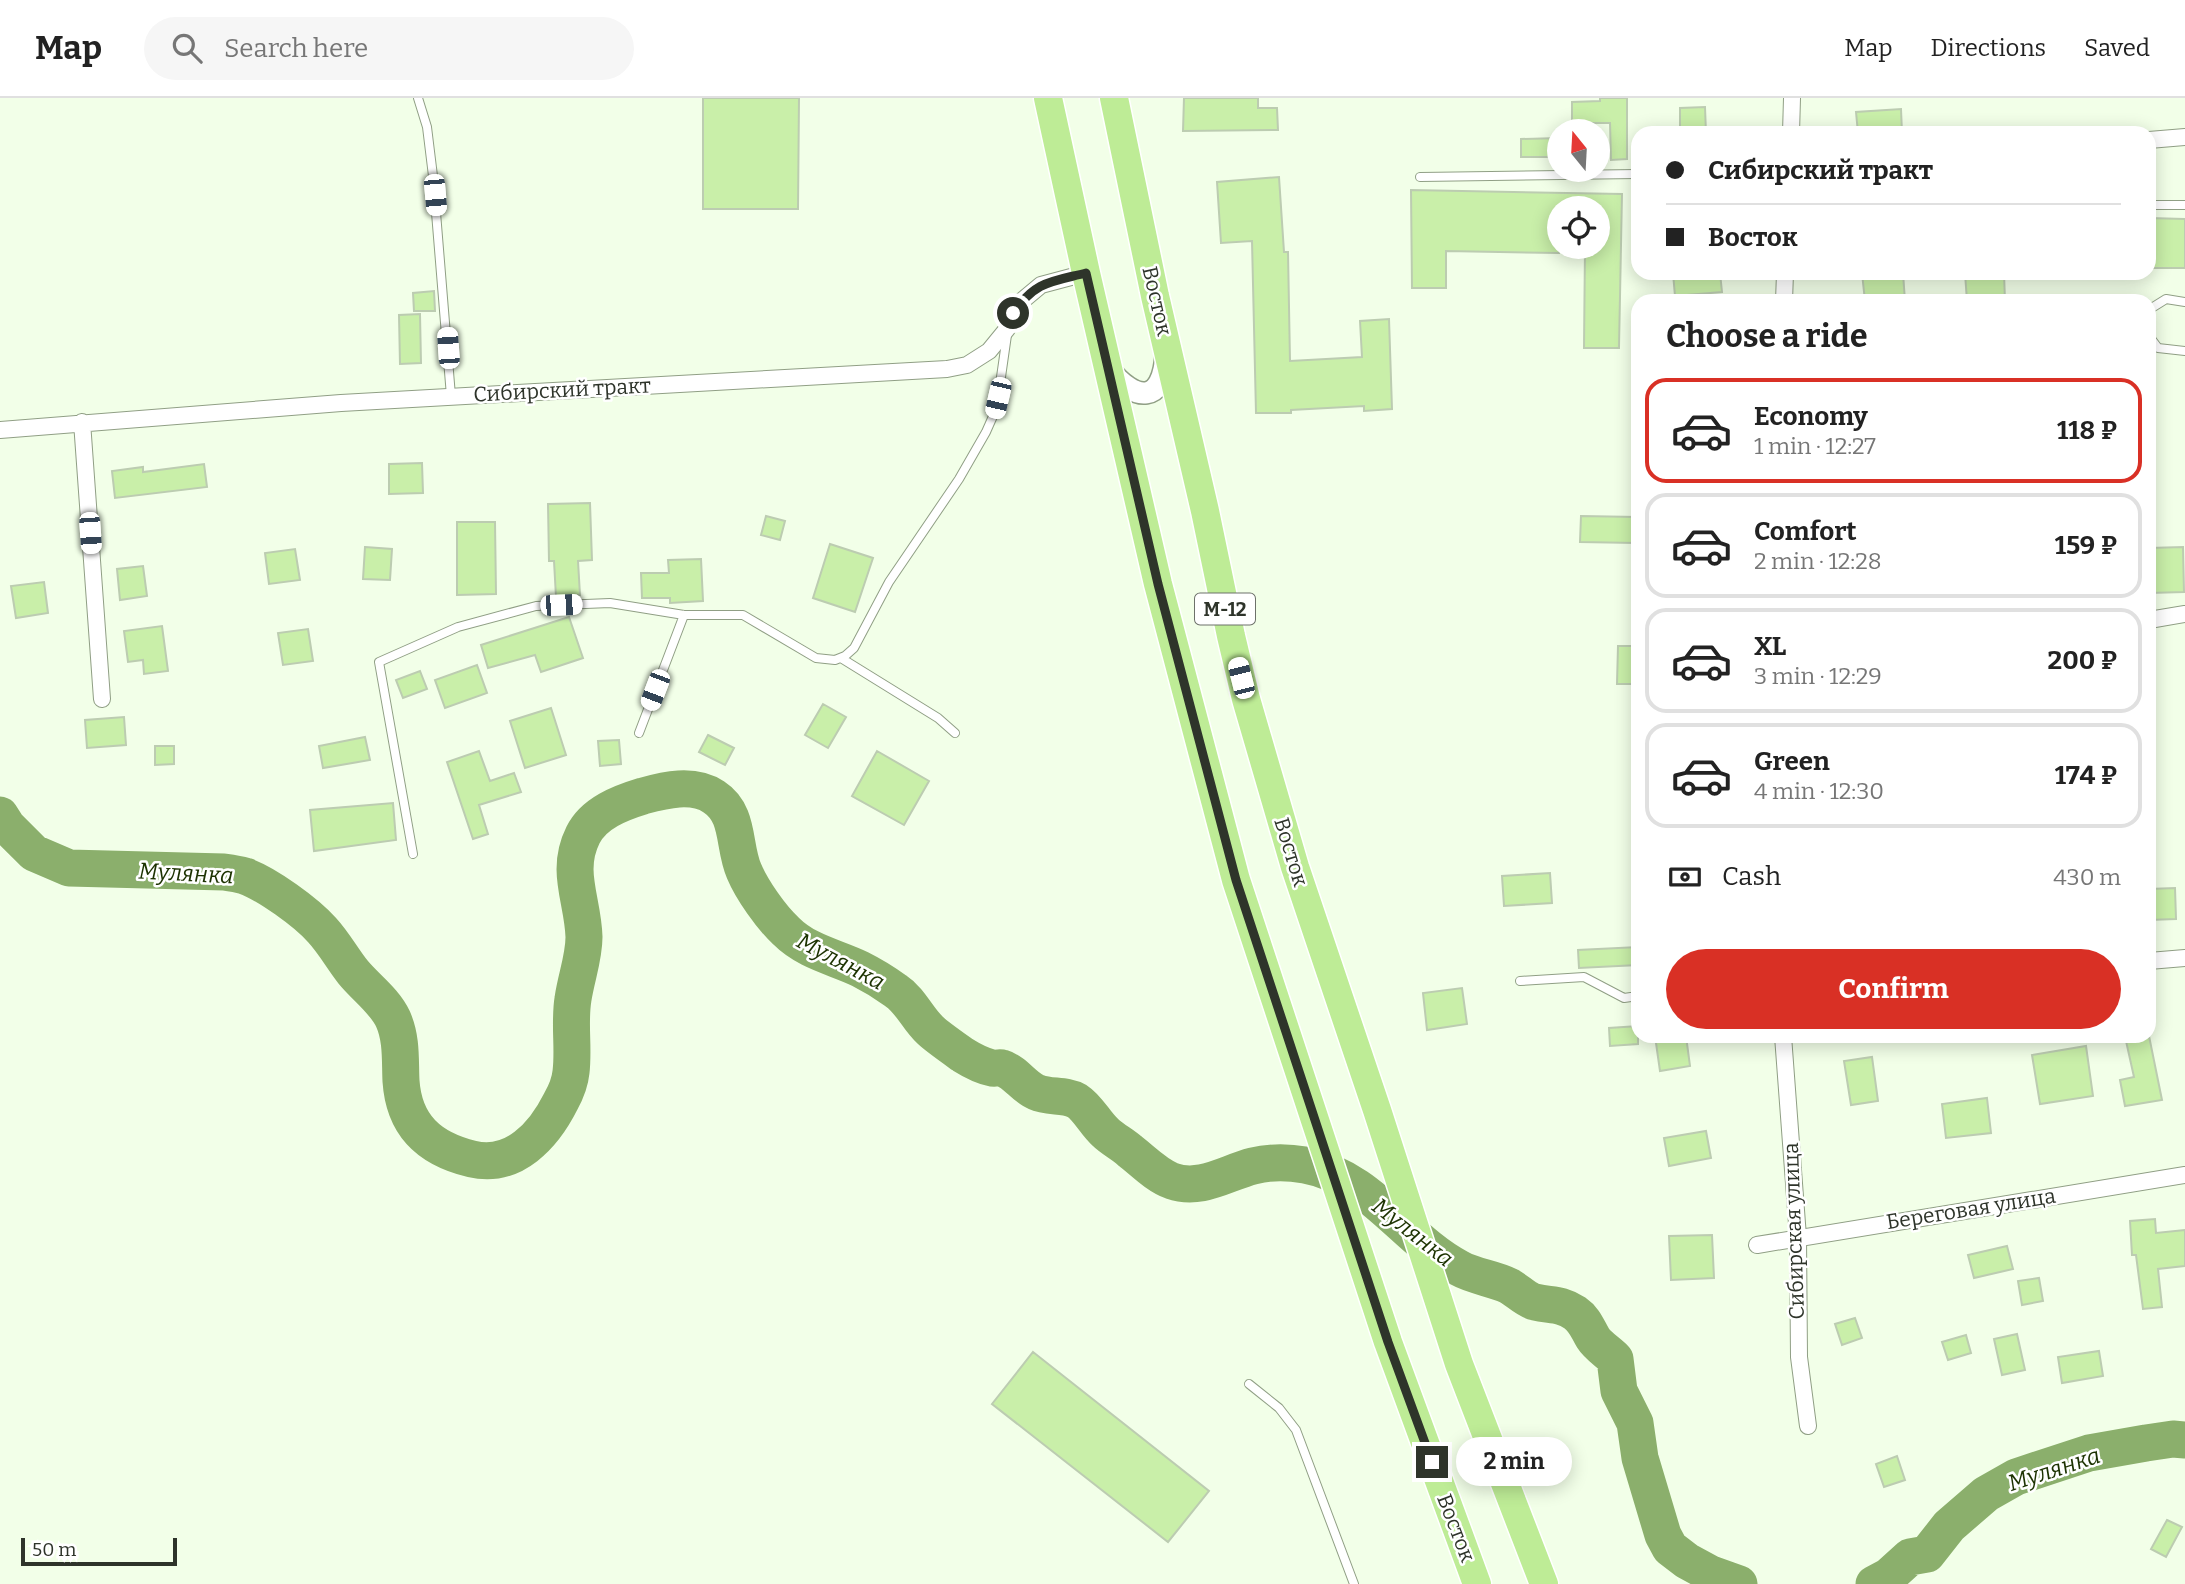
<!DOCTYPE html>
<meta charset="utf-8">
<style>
body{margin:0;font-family:Bitter,serif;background:#f6f6f6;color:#222;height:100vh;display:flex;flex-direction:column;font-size:26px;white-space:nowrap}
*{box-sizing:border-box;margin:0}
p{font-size:23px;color:#767676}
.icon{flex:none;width:38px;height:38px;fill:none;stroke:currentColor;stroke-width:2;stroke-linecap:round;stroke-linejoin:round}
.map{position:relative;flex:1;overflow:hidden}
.details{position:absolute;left:1631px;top:196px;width:525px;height:749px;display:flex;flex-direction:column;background:#fff;border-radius:21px;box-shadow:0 4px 18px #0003}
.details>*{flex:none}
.top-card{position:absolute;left:1631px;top:28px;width:525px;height:154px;border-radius:21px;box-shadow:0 4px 18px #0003;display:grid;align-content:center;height:154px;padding:0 35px;background:#fff}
.needle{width:46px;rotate:342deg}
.controls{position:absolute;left:1547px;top:21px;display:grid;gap:14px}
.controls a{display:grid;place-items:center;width:63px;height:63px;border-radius:50%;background:#fff;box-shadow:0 4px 18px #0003;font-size:35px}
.scale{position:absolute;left:21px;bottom:18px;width:156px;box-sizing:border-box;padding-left:7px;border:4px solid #2e342a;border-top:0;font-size:19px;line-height:24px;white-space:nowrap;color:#2e342a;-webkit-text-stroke:5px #fff;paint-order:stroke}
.end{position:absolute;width:32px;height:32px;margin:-16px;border:9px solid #2e342a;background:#fff;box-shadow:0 0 0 4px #fff}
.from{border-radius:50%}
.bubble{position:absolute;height:49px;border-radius:24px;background:#fff;box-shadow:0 4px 18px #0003;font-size:23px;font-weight:700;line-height:49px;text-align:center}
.car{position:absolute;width:21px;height:42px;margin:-21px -10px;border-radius:9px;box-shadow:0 0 5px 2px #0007;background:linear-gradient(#fff 24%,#345 0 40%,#fff 0 76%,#345 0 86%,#fff 0)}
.top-card b{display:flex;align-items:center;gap:24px;height:66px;font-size:26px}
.top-card b+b{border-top:2px solid #e0e0e0}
.top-card i{width:18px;height:18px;background:#222}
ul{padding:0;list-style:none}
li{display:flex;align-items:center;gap:21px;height:105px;margin:0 14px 10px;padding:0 21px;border:4px solid #e0e0e0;border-radius:21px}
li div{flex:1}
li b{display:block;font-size:26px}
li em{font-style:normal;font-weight:700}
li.on{border-color:#d93025}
li>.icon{width:63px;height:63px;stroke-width:1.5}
h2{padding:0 35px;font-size:32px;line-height:84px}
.pay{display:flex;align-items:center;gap:18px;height:77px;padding:0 35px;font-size:26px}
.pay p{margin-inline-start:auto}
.cta{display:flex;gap:14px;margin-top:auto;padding:14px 35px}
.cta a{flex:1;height:80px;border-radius:42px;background:#d93025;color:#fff;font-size:28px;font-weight:700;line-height:80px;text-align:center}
header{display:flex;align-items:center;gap:42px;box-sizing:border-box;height:98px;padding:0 35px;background:#fff;border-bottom:2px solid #e0e0e0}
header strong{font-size:33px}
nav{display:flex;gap:38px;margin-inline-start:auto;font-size:24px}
.search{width:490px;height:63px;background:#f6f6f6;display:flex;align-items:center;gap:18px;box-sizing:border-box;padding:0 24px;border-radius:38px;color:#767676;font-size:26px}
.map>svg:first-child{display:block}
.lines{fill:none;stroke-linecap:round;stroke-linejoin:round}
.river{stroke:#8baf6c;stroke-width:37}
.building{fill:#c9efa9;stroke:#bcccb1;stroke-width:2}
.service-casing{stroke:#909f85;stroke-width:10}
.minor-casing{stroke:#909f85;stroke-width:18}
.tertiary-casing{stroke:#909f85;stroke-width:24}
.trunk-casing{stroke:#fff;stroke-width:31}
.service{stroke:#fff;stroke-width:8}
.minor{stroke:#fff;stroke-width:16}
.tertiary{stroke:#fff;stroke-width:21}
.trunk{stroke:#beec96;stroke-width:28}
.route{stroke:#2e342a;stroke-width:9}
.labels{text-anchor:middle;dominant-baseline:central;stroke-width:5;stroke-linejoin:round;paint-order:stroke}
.shield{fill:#fff;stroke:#6d716a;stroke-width:2}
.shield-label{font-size:19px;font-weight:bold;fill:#2e342a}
.street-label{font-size:21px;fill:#2e342a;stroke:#fff}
.water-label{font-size:23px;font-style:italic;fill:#1c3201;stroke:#fff}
</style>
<header>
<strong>Map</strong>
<div class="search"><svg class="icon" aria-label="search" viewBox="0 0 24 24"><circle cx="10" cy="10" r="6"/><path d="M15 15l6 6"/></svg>Search here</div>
<nav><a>Map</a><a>Directions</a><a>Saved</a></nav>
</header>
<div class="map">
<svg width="2185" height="1486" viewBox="0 0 2185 1486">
<rect width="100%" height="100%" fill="#f2ffe8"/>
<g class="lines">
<path class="river" d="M0 717 7 728 34 755 69 770 224 774C231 775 238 776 245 778 267 786 306 814 322 832 334 845 342 860 353 874 366 890 384 902 393 921 402 941 400 963 401 983 404 1028 430 1051 472 1061 514 1071 544 1037 561 1003 566 994 570 984 571 974 574 950 569 925 573 901 576 880 584 860 584 839 583 802 565 773 583 737 594 715 620 705 643 698 665 692 693 685 714 699 740 716 733 748 744 773 752 792 771 819 786 833 807 854 835 859 860 871 872 877 885 885 896 893 911 903 917 920 930 932 936 938 956 952 963 957 971 962 983 968 992 970 995 971 999 969 1002 970 1015 974 1024 989 1036 994 1049 1000 1065 996 1077 1003 1088 1010 1095 1025 1105 1034 1112 1041 1122 1046 1130 1053 1143 1063 1156 1077 1172 1083 1201 1093 1226 1075 1253 1068 1269 1064 1288 1064 1305 1067 1371 1079 1404 1141 1459 1170 1475 1179 1493 1180 1509 1188 1518 1193 1526 1202 1535 1204 1551 1208 1560 1205 1575 1215 1585 1222 1587 1230 1593 1240 1598 1248 1608 1254 1615 1261L1619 1293 1635 1325 1640 1360 1663 1437 1670 1450 1687 1463 1711 1476 1739 1486
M1874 1486 1889 1478 1910 1459 1927 1456 1949 1428 1986 1396 2016 1379 2089 1355 2146 1345 2173 1341 2185 1342"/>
</g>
<path class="building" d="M703 0H799L798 111H703Z
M1184 0H1258V10H1277L1278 32 1183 33Z
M1600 0H1627V61L1611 62 1610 25H1572V4L1600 3Z
M1705 9 1706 35H1680V10Z
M1901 11 1902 35H1858L1856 14Z
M1559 40V59H1521V41Z
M1279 79 1284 154H1288L1290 263 1362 259 1360 223 1389 221 1392 311 1364 313V308L1291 312V315H1256L1252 143 1221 145 1217 84Z
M1411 92 1622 96 1619 250H1584L1585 149H1598V110H1559V155L1446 153V190H1412Z
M2149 120 2185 121V170H2149Z
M1673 175H1720L1722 194 1675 198Z
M1862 175H1903L1905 203H1865Z
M1965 175H2004L2005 203H1967Z
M434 193 435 213H414L413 195Z
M420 216 421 265 400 266 399 217Z
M422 365 423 395 389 396V366Z
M204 366 207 389 115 400 112 373 143 369V374Z
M590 405 592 462 578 463 580 497 556 499 554 463H549L548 406Z
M766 418 785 423 780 442 761 437Z
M1581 418 1637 419 1636 445 1580 444Z
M457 424H495L496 496 457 497Z
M830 446 873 460 855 514 813 500Z
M365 449 392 451 390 482 363 481Z
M2183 449 2184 494 2149 495V450Z
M295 451 300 482 269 486 265 455Z
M701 461 703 503 670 505V500H642L641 475H669L668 462Z
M143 468 147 498 120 502 117 471Z
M44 484 48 515 16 520 11 488Z
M569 519 583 560 541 574 535 557 488 570 481 547Z
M162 528 168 573 144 576 143 562 128 564 124 533Z
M308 531 313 563 283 567 278 535Z
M1618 548H1638V586H1617Z
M477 567 487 595 445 610 435 582Z
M420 573 427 591 403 600 396 582Z
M823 606 846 619 828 650 805 637Z
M551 610 566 657 525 670 510 623Z
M124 619 126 647 87 650 85 622Z
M708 637 734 650 725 667 699 654Z
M365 639 370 662 323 670 319 648Z
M619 642 621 666 600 668 598 643Z
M155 648H174V666L155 667Z
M479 653 490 683 514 675 521 694 479 707 488 736 473 741 447 664Z
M877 653 929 683 904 727 852 698Z
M393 705 396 742 314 753 310 712Z
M1550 775 1552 805 1504 808 1502 778Z
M2175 790 2176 821 2149 822V791Z
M1638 849V867L1579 870 1578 852Z
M1462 890 1467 926 1427 932 1423 895Z
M1638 928V946L1610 948 1609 930Z
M1655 938H1686L1690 968 1660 973Z
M2149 938 2162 1002 2125 1008 2120 982 2134 979 2126 943Z
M2086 948 2093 998 2040 1006 2032 957Z
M1872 959 1878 1003 1851 1007 1844 963Z
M1987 1000 1991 1035 1946 1040 1942 1006Z
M1706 1033 1711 1060 1669 1068 1664 1040Z
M2155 1121 2156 1135 2185 1132V1168L2158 1171 2162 1209 2143 1211 2136 1157H2132L2130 1123Z
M1712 1137 1714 1180 1671 1182 1669 1138Z
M2007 1148 2013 1171 1974 1180 1968 1157Z
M2039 1180 2043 1203 2022 1207 2018 1183Z
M1855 1220 1862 1240 1842 1247 1835 1226Z
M2017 1236 2025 1272 2002 1277 1994 1241Z
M1966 1237 1971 1255 1948 1262 1942 1244Z
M2099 1253 2103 1278 2062 1285 2058 1259Z
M1033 1254 1209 1393 1168 1444 992 1306Z
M1897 1358 1905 1382 1884 1389 1876 1366Z
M2167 1422 2182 1429 2166 1459 2151 1451Z"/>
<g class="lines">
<defs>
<path id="service" d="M418 0 427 29 433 78 451 298
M1420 79 1638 76
M2149 107H2185
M2185 204 2166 201 2150 211 2149 238 2158 250 2185 253
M841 560 938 620 955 635
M639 635 684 517
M413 756 379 564 458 529 536 508 610 505 684 517H743L816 560 835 562 845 558 854 550 889 484 959 381 986 334 994 316 998 300 1007 237
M1520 883 1584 879 1624 900 1638 898
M1249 1286 1279 1310 1296 1332 1354 1486"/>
<path id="minor" d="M1791 35 1792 0
M2149 42 2185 39
M1784 203 1785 175
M82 324 102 601
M0 332 341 305 947 271 967 267 989 253 1007 231 1013 215 1023 202 1041 187 1086 175
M2149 522 2185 516
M2149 863 2185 860
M1783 938 1798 1139 1799 1259 1808 1328
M1757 1147 2185 1077"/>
<path id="tertiary" d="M1108 270C1136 305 1163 306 1166 256"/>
<path id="trunk" d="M1048 0 1086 175 1158 486 1236 782 1388 1244 1477 1486
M1114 0 1155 198 1205 413 1231 538 1246 601 1295 769 1377 1012 1459 1266 1544 1486"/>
</defs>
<use href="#service" class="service-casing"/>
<use href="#minor" class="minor-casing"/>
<use href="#tertiary" class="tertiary-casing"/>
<use href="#trunk" class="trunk-casing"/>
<use href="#service" class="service"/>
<use href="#minor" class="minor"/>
<use href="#tertiary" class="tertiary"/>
<use href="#trunk" class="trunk"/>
</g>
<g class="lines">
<path class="route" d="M1013 215C1036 183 1050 184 1086 175L1158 486 1236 782 1388 1244 1432 1364"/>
</g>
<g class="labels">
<rect class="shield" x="1195" y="495.5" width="60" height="31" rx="5"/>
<g class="shield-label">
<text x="1225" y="511">М-12</text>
</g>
<g class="street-label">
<text transform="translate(1157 203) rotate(77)">Восток</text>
<text transform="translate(562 292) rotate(-3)">Сибирский тракт</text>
<text transform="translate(1291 754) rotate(73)">Восток</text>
<text transform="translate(1971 1111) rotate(-9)">Береговая улица</text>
<text transform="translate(1794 1133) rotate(-92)">Сибирская улица</text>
<text transform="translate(1456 1430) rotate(69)">Восток</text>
</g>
<g class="water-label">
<text transform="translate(186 775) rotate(3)">Мулянка</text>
<text transform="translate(841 863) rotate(28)">Мулянка</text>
<text transform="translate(1413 1134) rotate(38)">Мулянка</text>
<text transform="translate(2054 1371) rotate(-18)">Мулянка</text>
</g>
</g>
</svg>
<div class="controls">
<a><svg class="needle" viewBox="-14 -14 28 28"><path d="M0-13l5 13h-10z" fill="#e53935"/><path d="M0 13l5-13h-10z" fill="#767676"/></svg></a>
<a><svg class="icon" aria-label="locate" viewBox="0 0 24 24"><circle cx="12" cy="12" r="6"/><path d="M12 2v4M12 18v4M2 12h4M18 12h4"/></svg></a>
</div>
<div class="scale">50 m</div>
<i class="end from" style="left:1013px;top:215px"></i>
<i class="end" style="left:1432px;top:1364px"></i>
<div class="bubble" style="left:1456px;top:1339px;width:116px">2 min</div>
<i class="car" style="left:435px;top:97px;rotate:175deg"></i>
<i class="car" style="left:448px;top:250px;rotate:356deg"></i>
<i class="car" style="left:998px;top:300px;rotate:193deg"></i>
<i class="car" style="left:90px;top:435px;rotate:176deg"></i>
<i class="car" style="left:561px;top:507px;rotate:88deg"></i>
<i class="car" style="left:1241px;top:580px;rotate:346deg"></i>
<i class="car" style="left:655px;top:592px;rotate:201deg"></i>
<div class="top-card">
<b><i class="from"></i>Сибирский тракт</b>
<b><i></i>Восток</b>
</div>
<section class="details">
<h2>Choose a ride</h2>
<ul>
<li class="on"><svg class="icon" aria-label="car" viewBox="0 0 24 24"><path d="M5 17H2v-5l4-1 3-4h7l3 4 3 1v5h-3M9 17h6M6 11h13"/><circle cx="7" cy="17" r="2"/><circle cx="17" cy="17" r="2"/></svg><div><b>Economy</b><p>1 min · 12:27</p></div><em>118 ₽</em></li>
<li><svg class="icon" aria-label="car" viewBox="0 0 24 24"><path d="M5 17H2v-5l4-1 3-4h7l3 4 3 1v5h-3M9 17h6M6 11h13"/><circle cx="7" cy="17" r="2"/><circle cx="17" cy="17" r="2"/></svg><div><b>Comfort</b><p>2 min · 12:28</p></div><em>159 ₽</em></li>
<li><svg class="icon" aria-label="car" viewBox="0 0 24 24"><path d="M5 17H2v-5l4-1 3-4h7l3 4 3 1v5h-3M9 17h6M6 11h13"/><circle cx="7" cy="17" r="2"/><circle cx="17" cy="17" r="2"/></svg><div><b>XL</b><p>3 min · 12:29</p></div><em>200 ₽</em></li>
<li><svg class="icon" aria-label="car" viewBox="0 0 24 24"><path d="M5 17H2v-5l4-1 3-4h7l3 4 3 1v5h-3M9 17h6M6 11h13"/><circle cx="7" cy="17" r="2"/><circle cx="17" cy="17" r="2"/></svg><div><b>Green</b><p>4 min · 12:30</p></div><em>174 ₽</em></li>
</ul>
<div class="pay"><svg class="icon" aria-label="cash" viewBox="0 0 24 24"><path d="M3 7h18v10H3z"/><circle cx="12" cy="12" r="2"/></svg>Cash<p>430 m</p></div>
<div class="cta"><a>Confirm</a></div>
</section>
</div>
